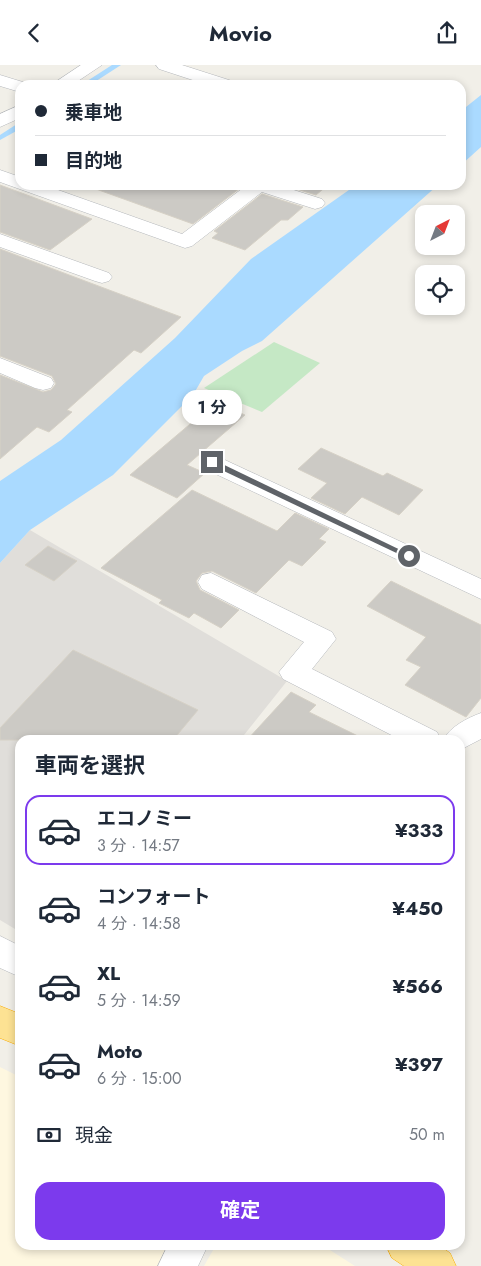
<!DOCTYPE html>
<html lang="ja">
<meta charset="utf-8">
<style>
body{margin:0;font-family:Jost,"Noto Sans JP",sans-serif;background:#f2f2f3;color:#1f2937;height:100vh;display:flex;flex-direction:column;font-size:19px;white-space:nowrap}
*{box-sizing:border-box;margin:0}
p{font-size:16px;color:#747a83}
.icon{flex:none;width:28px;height:28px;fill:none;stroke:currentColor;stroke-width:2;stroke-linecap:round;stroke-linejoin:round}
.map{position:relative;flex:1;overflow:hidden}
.details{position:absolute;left:15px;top:670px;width:450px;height:515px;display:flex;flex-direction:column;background:#fff;border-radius:15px;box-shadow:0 2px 8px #0003}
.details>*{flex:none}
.hud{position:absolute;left:15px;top:15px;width:451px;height:110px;border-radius:15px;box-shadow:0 2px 8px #0003;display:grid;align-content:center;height:110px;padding:0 20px;background:#fff}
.needle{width:32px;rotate:42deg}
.fabs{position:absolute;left:415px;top:140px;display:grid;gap:10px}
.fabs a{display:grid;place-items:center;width:50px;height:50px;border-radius:10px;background:#fff;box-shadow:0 2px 8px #0003;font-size:25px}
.end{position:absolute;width:22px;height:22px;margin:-11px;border:6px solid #5f6368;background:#fff;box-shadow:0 0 0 2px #fff}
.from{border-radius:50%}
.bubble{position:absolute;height:35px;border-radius:15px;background:#fff;box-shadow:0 2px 8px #0003;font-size:16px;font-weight:700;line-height:35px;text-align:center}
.hud b{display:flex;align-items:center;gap:18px;height:48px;font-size:19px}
.hud b+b{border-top:1px solid #e0e1e3}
.hud i{width:12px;height:12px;background:#1f2937}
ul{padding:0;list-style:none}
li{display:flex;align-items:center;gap:15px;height:70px;margin:0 10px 8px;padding:0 10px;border:2px solid transparent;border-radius:15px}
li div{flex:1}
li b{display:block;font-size:19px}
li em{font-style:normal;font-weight:700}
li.selected{border-color:#7c3aed}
li>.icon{width:45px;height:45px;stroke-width:1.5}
h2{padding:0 20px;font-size:22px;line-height:60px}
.pay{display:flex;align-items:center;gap:12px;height:55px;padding:0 20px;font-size:19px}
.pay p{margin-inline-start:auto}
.action{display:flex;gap:10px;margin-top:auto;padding:10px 20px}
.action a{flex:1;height:58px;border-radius:15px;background:#7c3aed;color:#fff;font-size:20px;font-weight:700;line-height:58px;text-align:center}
header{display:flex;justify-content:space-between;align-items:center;height:65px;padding:0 20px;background:#fff;font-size:22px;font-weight:700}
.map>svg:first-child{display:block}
.commercial{fill:#fef7e0}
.industrial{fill:#e0deda}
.green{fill:#c5e8c5}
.water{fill:#aadaff}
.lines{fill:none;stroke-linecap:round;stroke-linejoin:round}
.stream{fill:#aadaff;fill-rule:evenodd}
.building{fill:#cccac5;stroke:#d6d1c6}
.street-casing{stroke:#b5b8bc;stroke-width:1}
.highway-casing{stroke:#f9ab00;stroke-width:1}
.street{fill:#fff;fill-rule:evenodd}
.highway{fill:#fde293;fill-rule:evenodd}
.route{fill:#5f6368}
</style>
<header><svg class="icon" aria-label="back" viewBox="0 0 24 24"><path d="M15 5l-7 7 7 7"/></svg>Movio<svg class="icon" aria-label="share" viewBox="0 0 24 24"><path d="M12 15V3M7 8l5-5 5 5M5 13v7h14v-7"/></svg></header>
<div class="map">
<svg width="481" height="1201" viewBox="0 0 481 1201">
<rect width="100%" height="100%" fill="#f1efe8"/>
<path class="commercial" d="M0 1002 20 1012V1180H169L157 1201H0Z
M216 1180H322L355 1201H204Z"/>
<path class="industrial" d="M30 465 287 616 240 675H20V867L0 855V498Z"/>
<path class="green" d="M274 277 320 298 262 347 204 323Z"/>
<path class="water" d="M481 30V82L461 100V46Z
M356 120H438L262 276 242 286 204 311 193 330 113 410 30 465 0 498V416L61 375 175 273 251 194Z"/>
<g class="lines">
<path class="stream" d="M112 0H121L90 20H81Z
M17 59H20V64L0 75V70Z"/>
</g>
<path class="building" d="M0 120 92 154 50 185 0 167Z
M97 120H244L193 159 96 124Z
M284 120H328L316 130Z
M262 129 303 142 288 155H281L245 185 212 173 218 168 214 166Z
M0 184 181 252 141 288 134 285 67 345 72 347 49 367 37 362 0 394V310L43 327 51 325 56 319 52 311 0 291Z
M216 337 245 350 187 400 205 408 177 433 130 410Z
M321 383 383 411 387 408 423 425 399 450 362 432 345 449 311 433 327 418 298 404Z
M192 425 277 466 295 448 329 464 319 474 326 477 302 501 289 495 256 528 212 506 202 508 196 516 200 525 239 545 221 563 194 548 189 553 159 538 162 535 101 503Z
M48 481 77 496 54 516 25 500Z
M391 516 481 560V633L466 652 405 620 421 602 406 595 426 572 367 541Z
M73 585 198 645 173 675H0V663Z
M291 627 316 640 309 647 366 675H247Z"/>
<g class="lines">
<defs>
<path id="street" d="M81 0H102L72 20H51Z
M156 0H182L232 16 235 20H208L159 4Z
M0 10 26 18 27 20H20V27L0 21Z
M20 40V53L0 62V49Z
M0 105 20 112V120H44L182 169 247 120H278L322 134 325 138 322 142 315 144 262 127 192 181 185 183 0 117Z
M0 169 109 208 112 212 109 216 102 218 95 216 0 182Z
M0 293 51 313 54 318 51 323 43 325 35 323 0 308Z
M212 389 481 514V534L203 403 200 397 203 391Z
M211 508 332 567 336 574 312 604 437 667 441 675H401L283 614 279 607 304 577 202 524 198 517 202 510Z
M481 648V674L460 685V675H443C450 662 467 653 481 648Z
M0 871 20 881V912L0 903Z
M168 1180H208L198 1201H158Z"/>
<path id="highway" d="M0 941 20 949V981L0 973Z
M386 1180H438L450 1188 456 1201H404L392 1193Z"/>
</defs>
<use href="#street" class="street-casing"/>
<use href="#highway" class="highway-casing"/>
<use href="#street" class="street"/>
<use href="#highway" class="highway"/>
</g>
<path class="route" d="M209 395H214L413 491 407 493 209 399Z"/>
</svg>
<div class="fabs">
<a><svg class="needle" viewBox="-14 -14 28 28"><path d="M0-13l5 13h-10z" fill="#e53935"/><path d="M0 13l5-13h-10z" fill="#747a83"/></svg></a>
<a><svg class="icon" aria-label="locate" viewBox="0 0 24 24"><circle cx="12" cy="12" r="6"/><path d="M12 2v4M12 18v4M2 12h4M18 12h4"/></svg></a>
</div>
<i class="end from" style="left:409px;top:491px"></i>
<i class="end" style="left:212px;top:397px"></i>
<div class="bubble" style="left:182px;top:325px;width:60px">1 分</div>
<div class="hud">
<b><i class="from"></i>乗車地</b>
<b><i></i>目的地</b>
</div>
<section class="details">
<h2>車両を選択</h2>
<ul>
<li class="selected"><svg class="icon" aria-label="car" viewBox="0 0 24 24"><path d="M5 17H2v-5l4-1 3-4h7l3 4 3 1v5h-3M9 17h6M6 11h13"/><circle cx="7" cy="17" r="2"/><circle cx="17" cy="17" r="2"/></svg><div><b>エコノミー</b><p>3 分 · 14:57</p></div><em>¥333</em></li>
<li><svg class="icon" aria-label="car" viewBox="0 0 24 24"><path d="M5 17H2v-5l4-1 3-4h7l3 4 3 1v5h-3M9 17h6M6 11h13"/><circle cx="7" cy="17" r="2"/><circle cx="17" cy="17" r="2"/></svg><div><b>コンフォート</b><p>4 分 · 14:58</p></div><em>¥450</em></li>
<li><svg class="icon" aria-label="car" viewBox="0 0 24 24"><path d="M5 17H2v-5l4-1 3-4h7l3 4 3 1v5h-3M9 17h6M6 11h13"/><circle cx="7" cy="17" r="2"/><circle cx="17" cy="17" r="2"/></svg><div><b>XL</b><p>5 分 · 14:59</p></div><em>¥566</em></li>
<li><svg class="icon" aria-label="car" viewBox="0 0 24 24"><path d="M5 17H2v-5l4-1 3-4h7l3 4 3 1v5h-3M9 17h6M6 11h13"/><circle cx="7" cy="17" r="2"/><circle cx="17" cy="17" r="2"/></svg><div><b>Moto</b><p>6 分 · 15:00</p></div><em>¥397</em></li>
</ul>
<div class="pay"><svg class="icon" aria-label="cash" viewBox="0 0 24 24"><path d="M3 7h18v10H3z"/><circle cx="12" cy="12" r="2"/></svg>現金<p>50 m</p></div>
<div class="action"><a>確定</a></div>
</section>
</div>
